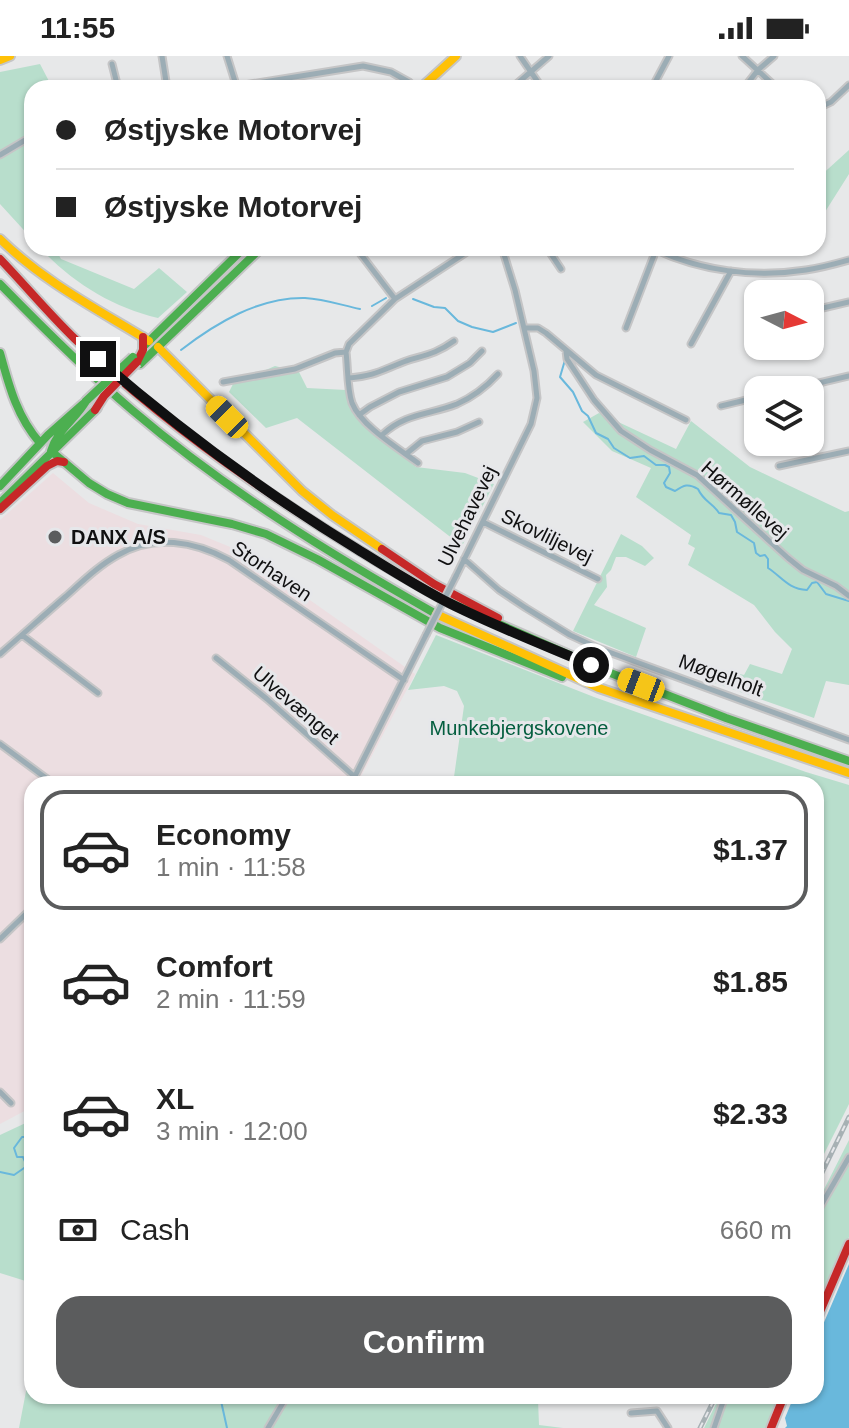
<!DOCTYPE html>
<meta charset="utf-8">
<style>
body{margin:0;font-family:Arial,sans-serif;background:#f6f6f6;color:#222;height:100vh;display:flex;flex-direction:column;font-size:30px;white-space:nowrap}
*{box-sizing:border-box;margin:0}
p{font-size:26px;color:#767676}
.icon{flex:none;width:44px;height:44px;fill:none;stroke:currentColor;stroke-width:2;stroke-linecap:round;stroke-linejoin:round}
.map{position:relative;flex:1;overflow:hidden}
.sheet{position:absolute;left:24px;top:720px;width:800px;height:628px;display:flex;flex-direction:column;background:#fff;border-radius:24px;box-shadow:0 2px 6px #0004}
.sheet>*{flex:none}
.hud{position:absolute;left:24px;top:24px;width:802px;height:176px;border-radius:24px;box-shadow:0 2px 6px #0004;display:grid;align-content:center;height:176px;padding:0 32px;background:#fff}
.needle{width:52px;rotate:96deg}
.buttons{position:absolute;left:744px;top:224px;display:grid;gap:16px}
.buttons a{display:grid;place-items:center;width:80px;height:80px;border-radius:16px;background:#fff;box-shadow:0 2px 6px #0004;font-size:40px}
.end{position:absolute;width:36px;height:36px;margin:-18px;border:10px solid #101011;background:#fff;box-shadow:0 0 0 4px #fff}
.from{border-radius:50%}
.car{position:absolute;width:24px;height:48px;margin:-24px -12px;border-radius:10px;box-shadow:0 0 6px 2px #0007;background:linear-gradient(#f5c518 24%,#345 0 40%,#f5c518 0 76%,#345 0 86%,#f5c518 0)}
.hud b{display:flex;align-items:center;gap:28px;height:76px;font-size:30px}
.hud b+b{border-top:2px solid #e0e0e0}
.hud i{width:20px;height:20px;background:#222}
ul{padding:14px 0 0;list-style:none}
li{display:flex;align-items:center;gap:24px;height:120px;margin:0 16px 12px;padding:0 16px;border:4px solid transparent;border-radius:24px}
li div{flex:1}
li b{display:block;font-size:30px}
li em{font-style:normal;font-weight:600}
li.selected{border-color:#5b5c5d}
li>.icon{width:72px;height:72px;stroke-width:1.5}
.pay{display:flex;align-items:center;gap:20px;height:88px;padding:0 32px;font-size:30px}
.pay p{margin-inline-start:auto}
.cta{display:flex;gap:16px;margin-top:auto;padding:16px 32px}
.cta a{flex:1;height:92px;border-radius:24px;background:#5b5c5d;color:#fff;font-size:32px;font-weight:600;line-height:92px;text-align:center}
.status{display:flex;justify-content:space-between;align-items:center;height:56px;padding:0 40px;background:#fff;direction:ltr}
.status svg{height:22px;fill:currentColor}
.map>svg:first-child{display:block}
.industrial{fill:#ecdee1}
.green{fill:#b8decc}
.water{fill:#69b8dc}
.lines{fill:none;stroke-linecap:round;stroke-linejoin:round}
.stream{stroke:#69b8dc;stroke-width:2}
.street-casing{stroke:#c5c5c6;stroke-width:9}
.fast-casing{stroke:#c5c5c6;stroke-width:12}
.slow-casing{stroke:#c5c5c6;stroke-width:12}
.jam-casing{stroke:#c5c5c6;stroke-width:12}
.street{stroke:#9cadb5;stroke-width:5}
.fast{stroke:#4caf50;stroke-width:8}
.slow{stroke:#ffc107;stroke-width:8}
.jam{stroke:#c62828;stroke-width:8}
.rail-casing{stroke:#a7b1b4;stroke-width:5}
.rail{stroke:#e6e7ea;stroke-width:2;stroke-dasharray:6;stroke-linecap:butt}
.street-bridge-casing{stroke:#c5c5c6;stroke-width:9;stroke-linecap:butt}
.fast-bridge-casing{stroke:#c5c5c6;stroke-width:12;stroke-linecap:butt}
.jam-bridge-casing{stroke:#c5c5c6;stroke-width:12;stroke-linecap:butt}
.street-bridge{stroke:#9cadb5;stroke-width:5}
.fast-bridge{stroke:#4caf50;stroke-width:8}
.jam-bridge{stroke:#c62828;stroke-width:8}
.route{stroke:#101011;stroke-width:10}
.poi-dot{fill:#5b5c5d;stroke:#e6e7ea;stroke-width:3}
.labels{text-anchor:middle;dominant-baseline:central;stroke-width:6;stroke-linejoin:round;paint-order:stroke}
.street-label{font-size:20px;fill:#101011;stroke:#e6e7ea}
.poi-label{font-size:20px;font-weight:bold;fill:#101011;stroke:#e6e7ea;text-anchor:start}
.park-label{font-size:20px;fill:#045e3f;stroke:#e6e7ea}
</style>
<div class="status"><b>11:55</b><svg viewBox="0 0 49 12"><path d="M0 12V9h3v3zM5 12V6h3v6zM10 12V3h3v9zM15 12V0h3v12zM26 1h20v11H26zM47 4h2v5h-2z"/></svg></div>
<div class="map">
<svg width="849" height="1372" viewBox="0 0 849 1372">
<rect width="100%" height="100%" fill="#e7e8e9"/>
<path class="industrial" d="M53 417 89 447 138 468 201 479 240 495 415 618 357 728H32V1051L0 1068V464Z"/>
<path class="green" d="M40 8 52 31 32 32V183L0 148V16Z
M849 94V118L818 167V122Z
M40 192H55L61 203 134 233 159 212 187 236 158 262C112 251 73 227 40 192Z
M275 310 299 316 307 332 346 334 351 353 368 372 416 411 465 417 494 428 462 490 297 362 266 372 229 336 233 328Z
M599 357 676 393 691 365 750 411 845 456 849 455V629L826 625 814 662 709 625 724 614 744 619 750 608 782 618 792 593 775 576 754 549 688 509 695 492 688 488 691 479 636 441 651 412 612 395 583 366Z
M621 478 642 490 654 502 645 510 626 501H616L611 514 606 519 607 531 594 549 646 572 636 601 573 575Z
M436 579 594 641 806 716 849 729V1048L816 1114V728H453L464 650 457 635 444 630 408 634Z
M32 1064V1227L0 1217V1079Z
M849 1084V1181L816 1255V1149Z
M32 1304V1340H563L538 1344 539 1369 563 1372H19Z
M720 1340H780L767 1372H704Z"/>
<path class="water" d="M849 1208V1372H785L787 1370 785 1362 794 1340H816V1285Z"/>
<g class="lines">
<path class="stream" d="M413 243 434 251 445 252 458 265 472 271 493 276 516 267
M372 250 386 242
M181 294C216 267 259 241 305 242 324 243 341 249 360 253
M565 304 560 321 573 336 582 355 588 360 596 377 608 383 614 392 630 402 644 400 656 409H665L669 411 670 417 664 427 666 431 675 435C684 429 688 427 698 433 704 446 712 446 719 457L731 459 735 466 737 476 754 487 756 497 760 500 765 499 768 503V512C782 521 788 533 807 534L812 527 817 526 826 538 849 545
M0 1116 14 1119 27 1110 23 1101H17L14 1092 22 1081H32
M222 1340 221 1345 227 1372"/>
<defs>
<path id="street" d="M162 0 167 32
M227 0 237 32
M520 0 542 32
M742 0 777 32
M112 8 118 32
M226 32 363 10 391 16 409 26 415 32
M512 32 549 0
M652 32 669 0
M744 32 758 14 774 0
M818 52 831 46 849 29
M0 99 32 80
M356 192 395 243
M547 192 561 213
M652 192C699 215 755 222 806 214 820 212 835 208 849 204
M810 255 849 246
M525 272H538L546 277 596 319 686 364
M626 272 656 194
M691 288 731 215
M566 295 567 303 594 344 621 375 650 394 697 419 788 502 803 514 836 530 849 540
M346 296 349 288 395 243 473 192
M346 296C348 312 347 332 352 347 361 370 398 392 418 407
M349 322C375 320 382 314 406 305 425 299 436 298 454 285
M223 326 295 313 335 297 346 296
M789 334 849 320
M721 350 758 341
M359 359 370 351 399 336 447 321 470 307 482 295
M382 379C405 357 429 359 457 348 473 341 486 331 498 318
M406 398 422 385 457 376 479 366
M779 410 849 395
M483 466 598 523
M464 503 499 534 526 552 570 579 598 592 849 684
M456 520 531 368 537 342 534 315 515 234 502 192
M22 579 98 637
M0 598C22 579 43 560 65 541 82 526 98 510 118 499 154 478 194 485 229 504L404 624
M216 602 267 643 355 721
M0 688 54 728
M351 728 426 579
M0 883 32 852
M0 1036 11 1047
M816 1158 849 1101
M631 1357 657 1355 668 1372
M268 1372 287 1340
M714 1372 725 1340"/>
<path id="fast" d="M0 228C43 272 86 315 132 354 226 434 330 498 436 558
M145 289 244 192
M0 297C9 330 17 361 40 387
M140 308 261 192
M86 345C76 363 57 374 51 395L89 427 107 438 128 447 232 468 266 478 317 503 440 572 562 621
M0 430 48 379 83 348
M0 447 97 352
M446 545 613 618 726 662 849 705"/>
<path id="slow" d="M0 4 10 0
M421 32 456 0
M0 183C44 226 97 253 149 285
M158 291 302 435 332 459 382 493
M436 558 599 632 849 717"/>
<path id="jam" d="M0 203C25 229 49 258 75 283 185 387 314 471 446 545
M137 306 143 294V281
M0 453 47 410 57 405 64 406
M382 493 434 528 498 562
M816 1265 849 1188
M771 1372 784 1340"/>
</defs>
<use href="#street" class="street-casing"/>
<use href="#fast" class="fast-casing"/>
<use href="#slow" class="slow-casing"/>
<use href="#jam" class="jam-casing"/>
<use href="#street" class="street"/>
<use href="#fast" class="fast"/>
<use href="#slow" class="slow"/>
<use href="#jam" class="jam"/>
<defs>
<path id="rail" d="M816 1129 849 1061
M700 1372 716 1340"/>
</defs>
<use href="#rail" class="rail-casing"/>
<use href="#rail" class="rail"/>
<defs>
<path id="street-bridge" d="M426 579 456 520"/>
<path id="fast-bridge" d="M86 345 133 301"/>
<path id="jam-bridge" d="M95 354 104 340 137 306"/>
</defs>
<use href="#street-bridge" class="street-bridge-casing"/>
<use href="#fast-bridge" class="fast-bridge-casing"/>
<use href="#jam-bridge" class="jam-bridge-casing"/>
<use href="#street-bridge" class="street-bridge"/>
<use href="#fast-bridge" class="fast-bridge"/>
<use href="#jam-bridge" class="jam-bridge"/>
</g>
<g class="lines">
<path class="route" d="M98 303C179 373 265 437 357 493 388 512 419 532 451 548 497 571 544 589 591 609"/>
</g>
<circle class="poi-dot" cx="55" cy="481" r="8"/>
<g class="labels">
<g class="street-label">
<text transform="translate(745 444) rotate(41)">Hørmøllevej</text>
<text transform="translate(467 460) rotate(-64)">Ulvehavevej</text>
<text transform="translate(547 480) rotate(26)">Skovliljevej</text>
<text transform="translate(272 515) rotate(34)">Storhaven</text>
<text transform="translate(721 619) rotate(20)">Møgelholt</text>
<text transform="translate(296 649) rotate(41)">Ulvevænget</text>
</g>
<g class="poi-label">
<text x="71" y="481">DANX A/S</text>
</g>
<g class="park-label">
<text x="519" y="672">Munkebjergskovene</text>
</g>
</g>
</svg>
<div class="buttons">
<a><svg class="needle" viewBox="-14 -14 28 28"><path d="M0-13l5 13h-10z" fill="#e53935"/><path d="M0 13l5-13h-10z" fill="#767676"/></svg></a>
<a><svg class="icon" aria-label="layers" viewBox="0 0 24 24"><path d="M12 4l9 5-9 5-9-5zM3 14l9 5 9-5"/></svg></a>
</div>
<i class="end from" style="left:591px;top:609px"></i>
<i class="end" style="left:98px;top:303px"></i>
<i class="car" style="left:227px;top:361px;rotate:315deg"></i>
<i class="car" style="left:641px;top:629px;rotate:291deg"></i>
<div class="hud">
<b><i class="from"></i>Østjyske Motorvej</b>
<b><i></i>Østjyske Motorvej</b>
</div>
<section class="sheet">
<ul>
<li class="selected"><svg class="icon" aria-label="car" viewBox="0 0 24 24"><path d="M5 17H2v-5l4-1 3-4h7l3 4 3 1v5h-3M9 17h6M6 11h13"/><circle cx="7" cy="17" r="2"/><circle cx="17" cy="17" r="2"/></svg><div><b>Economy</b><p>1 min · 11:58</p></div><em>$1.37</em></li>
<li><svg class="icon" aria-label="car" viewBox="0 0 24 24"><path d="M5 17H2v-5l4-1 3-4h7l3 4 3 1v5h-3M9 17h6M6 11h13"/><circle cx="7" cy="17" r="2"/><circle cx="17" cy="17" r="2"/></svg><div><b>Comfort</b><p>2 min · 11:59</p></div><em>$1.85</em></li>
<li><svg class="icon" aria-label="car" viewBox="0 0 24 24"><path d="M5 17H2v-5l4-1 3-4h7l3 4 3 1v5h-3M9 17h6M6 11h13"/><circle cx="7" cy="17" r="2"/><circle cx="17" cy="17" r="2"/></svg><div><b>XL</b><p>3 min · 12:00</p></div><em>$2.33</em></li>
</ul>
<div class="pay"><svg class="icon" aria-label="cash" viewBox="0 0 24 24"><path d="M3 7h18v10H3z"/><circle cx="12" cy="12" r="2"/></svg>Cash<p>660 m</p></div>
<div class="cta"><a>Confirm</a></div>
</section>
</div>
